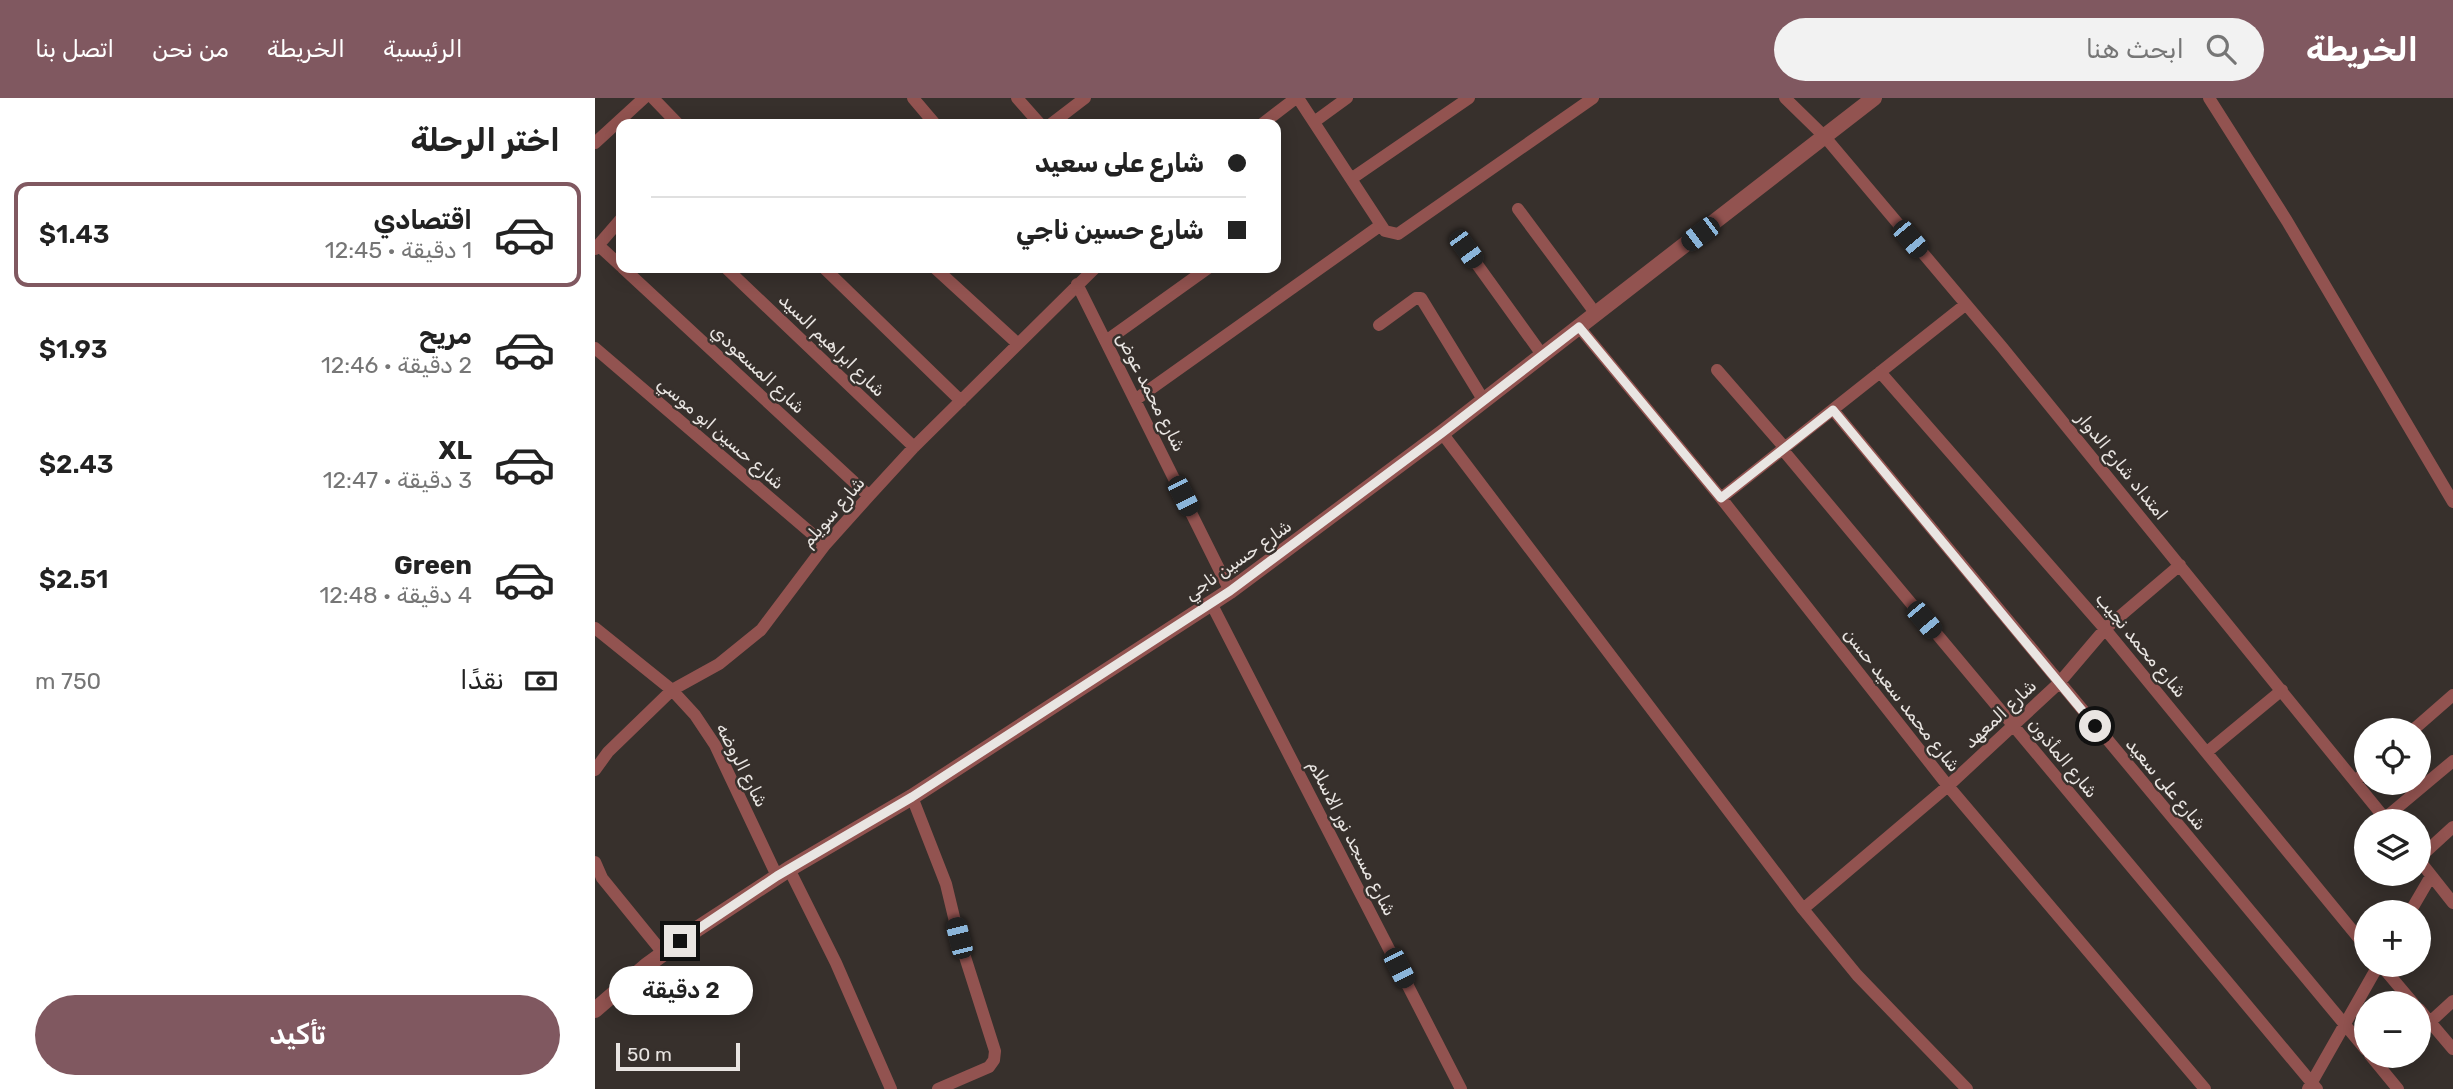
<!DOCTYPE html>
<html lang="ar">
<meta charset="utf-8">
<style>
body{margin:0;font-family:Rubik,"Noto Sans Arabic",sans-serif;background:#f2f2f2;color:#222;direction:rtl;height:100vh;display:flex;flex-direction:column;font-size:26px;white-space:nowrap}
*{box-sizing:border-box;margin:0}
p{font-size:23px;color:#767676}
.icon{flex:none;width:38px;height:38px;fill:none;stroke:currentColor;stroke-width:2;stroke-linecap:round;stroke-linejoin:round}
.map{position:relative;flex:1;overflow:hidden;direction:ltr}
.panel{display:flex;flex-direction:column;background:#fff;width:595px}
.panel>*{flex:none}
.top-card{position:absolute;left:21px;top:21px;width:665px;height:154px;border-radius:14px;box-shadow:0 4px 18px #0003;direction:rtl;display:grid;align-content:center;height:154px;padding:0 35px;background:#fff}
.tools{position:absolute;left:1759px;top:620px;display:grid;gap:14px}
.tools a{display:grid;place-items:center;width:77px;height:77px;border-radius:50%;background:#fff;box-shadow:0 4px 18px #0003;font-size:35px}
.scale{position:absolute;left:21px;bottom:18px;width:124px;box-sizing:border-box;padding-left:7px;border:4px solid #e9e5e2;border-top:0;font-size:19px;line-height:24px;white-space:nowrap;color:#e9e5e2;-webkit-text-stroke:5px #37302c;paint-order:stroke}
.end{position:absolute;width:32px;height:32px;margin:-16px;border:9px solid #e9e5e2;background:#111;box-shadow:0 0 0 4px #111}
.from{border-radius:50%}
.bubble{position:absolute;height:49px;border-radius:24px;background:#fff;box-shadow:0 4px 18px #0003;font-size:23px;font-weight:600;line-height:49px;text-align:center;direction:rtl}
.car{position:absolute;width:21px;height:42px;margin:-21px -10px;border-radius:9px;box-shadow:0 0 5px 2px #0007;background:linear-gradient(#222 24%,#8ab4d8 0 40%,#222 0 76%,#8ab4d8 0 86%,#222 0)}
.top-card b{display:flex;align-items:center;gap:24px;height:66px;font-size:26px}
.top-card b+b{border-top:2px solid #e0e0e0}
.top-card i{width:18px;height:18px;background:#222}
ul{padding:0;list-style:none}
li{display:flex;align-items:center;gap:21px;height:105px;margin:0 14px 10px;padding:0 21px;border:4px solid transparent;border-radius:14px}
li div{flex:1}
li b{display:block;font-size:26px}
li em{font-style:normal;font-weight:600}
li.current{border-color:#805860}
li>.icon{width:63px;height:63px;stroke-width:1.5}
h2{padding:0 35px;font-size:32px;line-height:84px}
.pay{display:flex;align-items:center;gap:18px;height:77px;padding:0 35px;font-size:26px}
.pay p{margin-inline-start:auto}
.primary-button{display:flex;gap:14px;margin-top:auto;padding:14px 35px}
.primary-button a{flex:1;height:80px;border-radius:42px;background:#805860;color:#fff;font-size:28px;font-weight:600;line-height:80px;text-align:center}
header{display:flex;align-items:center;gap:42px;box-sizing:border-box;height:98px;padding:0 35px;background:#805860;color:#fff}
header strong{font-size:33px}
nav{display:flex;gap:38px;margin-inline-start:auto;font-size:24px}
.search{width:490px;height:63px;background:#f2f2f2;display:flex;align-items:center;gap:18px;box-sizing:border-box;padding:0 24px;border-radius:38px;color:#767676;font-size:26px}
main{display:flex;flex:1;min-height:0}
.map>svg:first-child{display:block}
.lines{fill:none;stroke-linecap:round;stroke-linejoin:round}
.minor{stroke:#925350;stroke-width:12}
.tertiary{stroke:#925350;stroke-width:16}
.route{stroke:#e9e5e2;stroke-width:9}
.labels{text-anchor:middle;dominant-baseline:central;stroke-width:5;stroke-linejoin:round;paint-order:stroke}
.street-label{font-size:18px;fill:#e9e5e2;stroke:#37302c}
</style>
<header>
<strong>الخريطة</strong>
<div class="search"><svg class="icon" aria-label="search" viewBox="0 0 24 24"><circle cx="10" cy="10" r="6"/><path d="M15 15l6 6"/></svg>ابحث هنا</div>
<nav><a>الرئيسية</a><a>الخريطة</a><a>من نحن</a><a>اتصل بنا</a></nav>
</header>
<main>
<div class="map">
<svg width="1858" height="991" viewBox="0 0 1858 991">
<rect width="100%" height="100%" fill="#37302c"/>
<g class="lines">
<path class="minor" d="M58 0 83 26
M318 0 340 26
M422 0 445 26
M703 0 790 133 803 136 998 0
M1190 0 1230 39 1407 249 1792 723
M1614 0 1692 123 1858 404
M719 24 752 0
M456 26 490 0
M667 26 701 0
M0 45 49 0
M756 81 874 0
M923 111 1001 216
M3 147 26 168
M0 151 26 121
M871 151 948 258
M28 170 274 398
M131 170 319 349
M229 170 366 303
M340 170 423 246
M482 186 635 493
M784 227 821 200H826L889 303
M984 229 1126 400 1353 688 1610 991
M511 243 613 170
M0 250 230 447
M1122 272 1190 350
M1285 274 1510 531 1771 849
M540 302 786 127
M1238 312 1771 952
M847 335 1208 811 1262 877 1372 991
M1188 352 1722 991
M1126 400 1370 207
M616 505 866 991
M0 530 77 592 100 617 120 647 182 778
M1818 632 1858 597
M1612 654 1687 592
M0 672 13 654 77 592 124 566 166 532 230 447 274 398 319 349 500 170
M1760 683 1771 674
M317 699 351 786 364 840 400 953 399 962 394 969 343 991
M1790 720 1858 663
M1824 760 1858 729
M1824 762 1858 805
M0 764 7 780 68 855
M194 771 241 865 296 991
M1208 811 1353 688 1464 585 1510 531 1585 467
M1815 814 1836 778
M1785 866 1818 905
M1824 911 1858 951
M1835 924 1858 903
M1775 957 1803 991
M1713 991 1784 866"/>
<path class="tertiary" d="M0 912 51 868 102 831 194 771 317 699 635 493 847 335 1279 0"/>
</g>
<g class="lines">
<path class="route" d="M85 843 182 778 317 699 635 493 847 335 984 229 1126 400 1238 312 1500 628"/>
</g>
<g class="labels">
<g class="street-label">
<text transform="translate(237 247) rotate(44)">شارع ابراهيم السيد</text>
<text transform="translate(163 271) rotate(43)">شارع المسعودي</text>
<text transform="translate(556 294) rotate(63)">شارع محمد عوض</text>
<text transform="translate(126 335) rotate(41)">شارع حسين ابو موسي</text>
<text transform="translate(1527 368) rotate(51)">امتداد شارع الدوار</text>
<text transform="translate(238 414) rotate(-49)">شارع سويلم</text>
<text transform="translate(643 462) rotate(-35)">شارع حسين ناجي</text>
<text transform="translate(1546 547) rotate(50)">شارع محمد نجيب</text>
<text transform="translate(1307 602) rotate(52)">شارع محمد سعيد حسن</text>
<text transform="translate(1405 616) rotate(-43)">شارع المعهد</text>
<text transform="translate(1468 660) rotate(50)">شارع المأذون</text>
<text transform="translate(147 667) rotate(63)">شارع الروضه</text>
<text transform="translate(1571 686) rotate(50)">شارع على سعيد</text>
<text transform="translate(757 740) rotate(63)">شارع مسجد نور الاسلام</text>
</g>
</g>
</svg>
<div class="tools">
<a><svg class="icon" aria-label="locate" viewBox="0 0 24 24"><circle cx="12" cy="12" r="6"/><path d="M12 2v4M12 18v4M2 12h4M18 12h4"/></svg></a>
<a><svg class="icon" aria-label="layers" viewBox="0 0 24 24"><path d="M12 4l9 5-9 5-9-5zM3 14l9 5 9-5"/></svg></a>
<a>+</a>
<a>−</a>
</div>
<div class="scale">50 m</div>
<i class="end from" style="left:1500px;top:628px"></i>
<i class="end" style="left:85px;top:843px"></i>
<div class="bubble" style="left:14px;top:868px;width:144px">2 دقيقة</div>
<i class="car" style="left:1105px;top:136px;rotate:233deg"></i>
<i class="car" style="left:1315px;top:141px;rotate:140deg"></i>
<i class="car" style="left:871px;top:151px;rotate:144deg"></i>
<i class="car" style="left:588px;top:398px;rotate:153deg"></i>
<i class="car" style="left:1329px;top:522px;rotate:140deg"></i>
<i class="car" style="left:364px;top:840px;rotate:346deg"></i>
<i class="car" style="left:804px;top:870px;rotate:153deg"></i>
<div class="top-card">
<b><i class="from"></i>شارع على سعيد</b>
<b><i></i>شارع حسين ناجي</b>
</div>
</div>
<section class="panel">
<h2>اختر الرحلة</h2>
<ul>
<li class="current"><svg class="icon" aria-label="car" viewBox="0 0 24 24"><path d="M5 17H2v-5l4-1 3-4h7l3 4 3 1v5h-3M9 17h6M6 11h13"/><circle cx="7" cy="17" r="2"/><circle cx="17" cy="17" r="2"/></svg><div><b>اقتصادي</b><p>1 دقيقة · 12:45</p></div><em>$1.43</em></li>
<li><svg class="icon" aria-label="car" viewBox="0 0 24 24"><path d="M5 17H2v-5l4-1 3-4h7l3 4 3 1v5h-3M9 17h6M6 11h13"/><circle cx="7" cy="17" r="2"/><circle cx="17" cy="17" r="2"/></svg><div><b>مريح</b><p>2 دقيقة · 12:46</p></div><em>$1.93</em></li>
<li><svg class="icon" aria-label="car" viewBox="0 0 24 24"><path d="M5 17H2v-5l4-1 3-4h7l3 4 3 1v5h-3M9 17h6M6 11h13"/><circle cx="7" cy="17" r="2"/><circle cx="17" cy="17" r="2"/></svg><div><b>XL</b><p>3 دقيقة · 12:47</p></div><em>$2.43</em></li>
<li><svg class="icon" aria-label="car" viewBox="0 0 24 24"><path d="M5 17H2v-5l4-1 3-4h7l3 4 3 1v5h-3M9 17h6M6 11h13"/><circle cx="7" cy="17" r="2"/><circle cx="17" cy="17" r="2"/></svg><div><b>Green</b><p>4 دقيقة · 12:48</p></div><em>$2.51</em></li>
</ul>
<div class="pay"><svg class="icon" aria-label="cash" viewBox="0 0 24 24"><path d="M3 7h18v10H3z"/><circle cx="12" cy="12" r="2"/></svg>نقدًا<p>750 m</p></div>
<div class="primary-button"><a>تأكيد</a></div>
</section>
</main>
